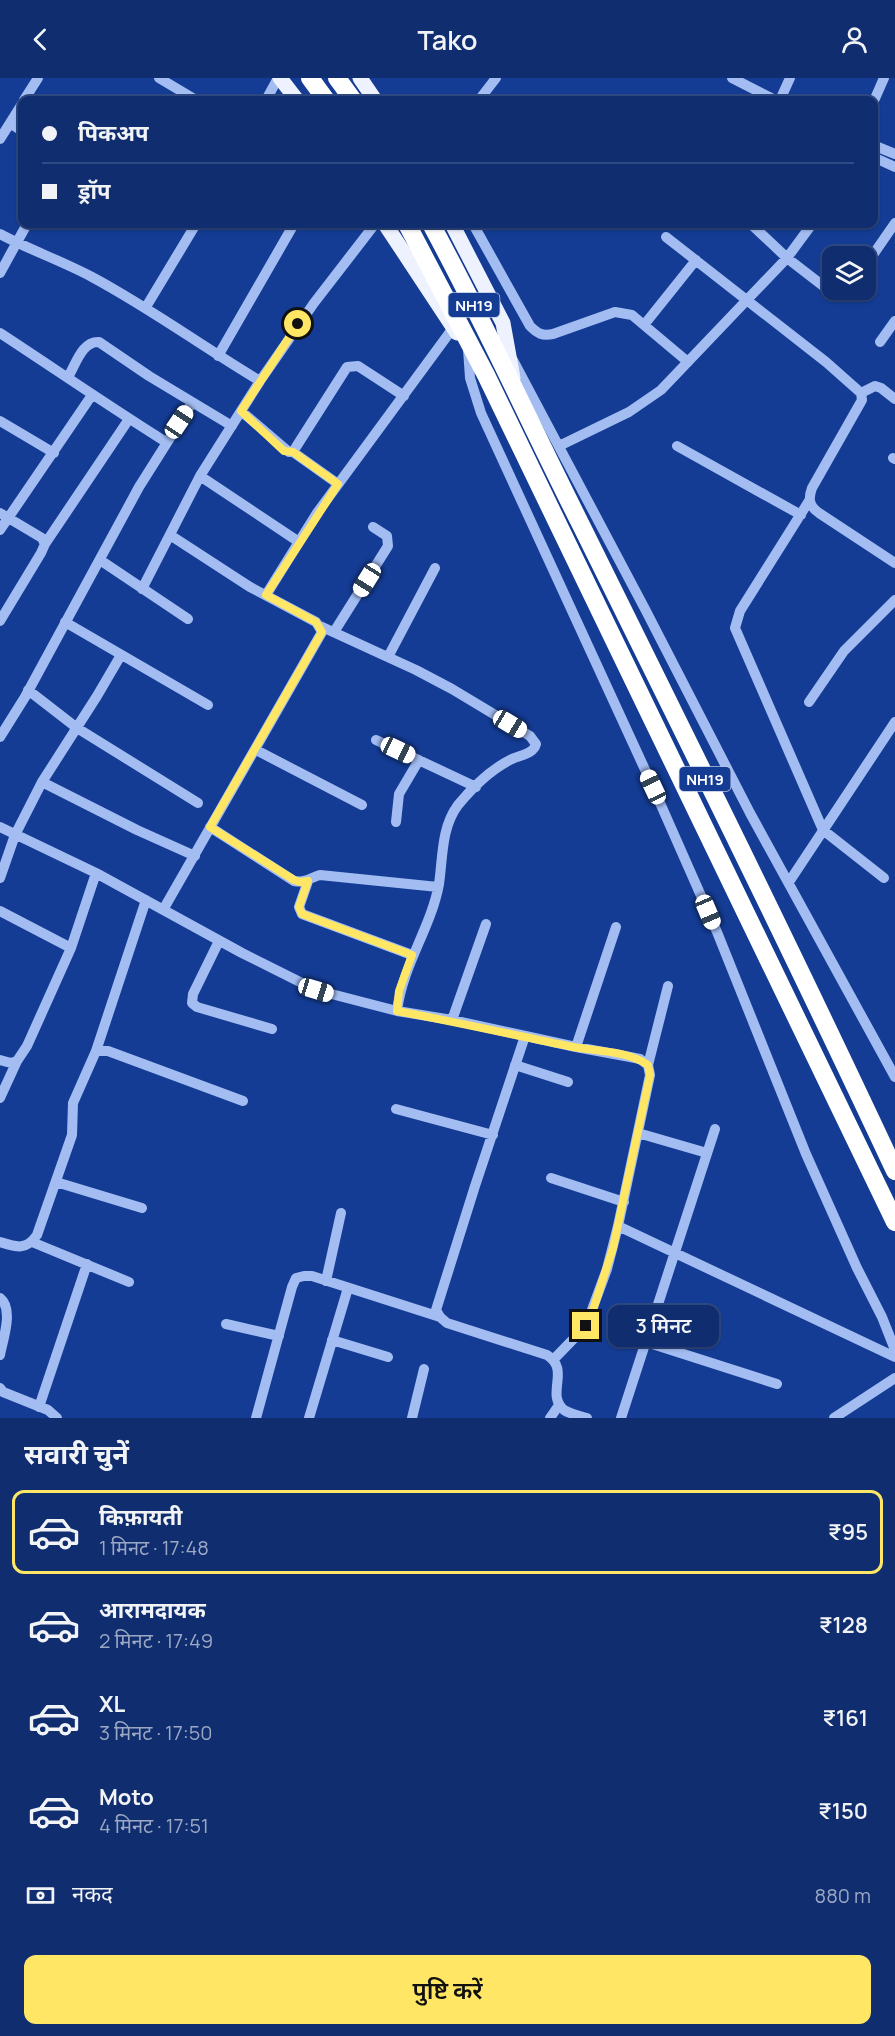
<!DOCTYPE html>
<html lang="hi">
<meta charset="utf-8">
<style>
body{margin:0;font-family:Manrope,"Noto Sans Devanagari",sans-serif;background:#183574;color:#f1f3f6;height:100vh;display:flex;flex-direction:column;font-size:22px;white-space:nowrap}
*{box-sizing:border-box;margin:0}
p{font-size:20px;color:#9ba8c3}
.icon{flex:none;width:33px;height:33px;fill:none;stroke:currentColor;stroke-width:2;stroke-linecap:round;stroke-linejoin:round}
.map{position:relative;height:1340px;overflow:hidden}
.sheet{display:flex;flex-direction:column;background:#0f2d6f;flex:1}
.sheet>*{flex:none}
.banner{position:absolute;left:18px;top:18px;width:860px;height:132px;border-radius:12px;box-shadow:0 2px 4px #0004,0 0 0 2px #2f4982;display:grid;align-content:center;height:132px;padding:0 24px;background:#0f2d6f}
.buttons{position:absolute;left:822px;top:168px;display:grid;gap:12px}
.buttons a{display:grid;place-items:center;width:54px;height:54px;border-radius:12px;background:#0f2d6f;box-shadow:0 2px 4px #0004,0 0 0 2px #2f4982;font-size:30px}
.end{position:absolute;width:27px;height:27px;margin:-14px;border:8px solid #ffe664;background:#111;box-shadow:0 0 0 3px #111}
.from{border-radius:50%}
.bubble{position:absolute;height:42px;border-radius:12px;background:#0f2d6f;box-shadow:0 2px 4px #0004,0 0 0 2px #2f4982;font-size:20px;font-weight:600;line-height:42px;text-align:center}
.car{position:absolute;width:18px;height:36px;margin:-18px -9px;border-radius:8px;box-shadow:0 0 4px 2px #0007;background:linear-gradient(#fff 24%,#345 0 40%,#fff 0 76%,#345 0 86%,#fff 0)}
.banner b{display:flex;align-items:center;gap:21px;height:57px;font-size:22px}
.banner b+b{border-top:2px solid #2f4982}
.banner i{width:15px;height:15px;background:#f1f3f6}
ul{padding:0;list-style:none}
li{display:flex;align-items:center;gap:18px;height:84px;margin:0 12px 9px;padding:0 12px;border:3px solid transparent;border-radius:12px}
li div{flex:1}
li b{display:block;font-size:22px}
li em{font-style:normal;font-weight:600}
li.active{border-color:#ffe664}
li>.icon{width:54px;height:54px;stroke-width:1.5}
h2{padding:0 24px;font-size:27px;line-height:72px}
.pay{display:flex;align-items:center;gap:15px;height:66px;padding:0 24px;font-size:22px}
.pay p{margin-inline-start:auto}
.cta{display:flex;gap:12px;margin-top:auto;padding:12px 24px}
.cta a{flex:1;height:69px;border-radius:12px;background:#ffe664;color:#111;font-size:24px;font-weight:600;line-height:69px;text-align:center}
header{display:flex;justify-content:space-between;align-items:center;height:78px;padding:0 24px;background:#0f2d6f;font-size:27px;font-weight:600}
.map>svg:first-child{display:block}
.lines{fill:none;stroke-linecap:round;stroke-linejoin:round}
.minor{stroke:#a3bdf2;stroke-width:10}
.major{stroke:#eef2ff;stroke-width:15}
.highway{stroke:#fff;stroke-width:18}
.route{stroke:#ffe664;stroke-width:8}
.labels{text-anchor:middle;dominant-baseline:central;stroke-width:4.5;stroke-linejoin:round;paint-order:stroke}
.shield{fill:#143c94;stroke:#b8c4df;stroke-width:1.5}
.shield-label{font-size:15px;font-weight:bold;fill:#fff}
</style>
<header><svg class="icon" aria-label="back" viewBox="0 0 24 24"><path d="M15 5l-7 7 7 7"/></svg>Tako<svg class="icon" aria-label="person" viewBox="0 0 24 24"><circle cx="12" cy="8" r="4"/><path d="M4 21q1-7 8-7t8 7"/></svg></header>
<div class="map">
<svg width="895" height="1340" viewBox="0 0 895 1340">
<rect width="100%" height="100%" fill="#143c94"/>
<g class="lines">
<path class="minor" d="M159 0 196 22
M732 0 775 22
M24 22 38 0
M266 22 278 0
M479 22 496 0
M780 22 790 0
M873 25 884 0
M10 45 22 53
M0 61 22 26
M873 67 895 76
M873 79 895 89
M473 146 530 248C538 256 542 258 553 256L615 234 632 237 688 284
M751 146 787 180 831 214C837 216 842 216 846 212
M0 156C30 172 62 183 92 199 150 230 203 269 260 303
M666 159 826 284 861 315 862 322 812 410C808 421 809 428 819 435L895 485
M866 187 895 145
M0 195 27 146
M146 229 196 146
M644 247 696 182
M0 255C55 291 110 329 166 364
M880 264 895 243
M468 271 470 300 481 335 653 709 717 854 806 1076 857 1190 882 1239 895 1272
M218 278 294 146
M513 282 645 531 750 735 895 999
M68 299C76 286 82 263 99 264L149 298 232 348
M861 315 875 308 881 310 895 321
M241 333 289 374H293L296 369 347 289 358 288 404 318
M0 343 54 375
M559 368 629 334 661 312 787 180 812 146
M677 368 801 437
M293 374 338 406
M893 380 895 381
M200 398 299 464
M809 423 740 533 735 550 823 752 884 800
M0 435 42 460 45 466 41 475 0 543
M0 452 92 317
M45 466 129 341
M100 482 188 541
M142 511 200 398 260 303 314 225 375 146
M266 517 317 435 453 250
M65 544 208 627
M320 548 416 592 452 611 530 658 536 666C533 677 519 677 510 682 490 692 472 710 458 727 441 750 443 779 439 806 431 850 403 886 397 933
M334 554 388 468 387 458 373 449
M388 579 435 490
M28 612 77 650 198 725
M809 624 844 573 895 522
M0 659 25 619 139 409 192 325
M376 662 476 709
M256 672 362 727
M42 704 137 752 195 778
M396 744 399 716 419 682
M0 749 96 795 242 875 316 912 397 933 452 942 576 969 630 979 640 981 648 987 650 997 618 1148 607 1191 586 1248 554 1281
M210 749 294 803C305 805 310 800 320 797L438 809
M0 800 15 757 42 704 97 618 121 577
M308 803 299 829 302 836 412 877
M789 804 895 644
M163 832 322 554 316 544 250 509 170 457
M0 833 71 870
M219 863 193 916 192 925 197 929 272 951
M452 942 486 846
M525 958 475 1108 436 1232 440 1239 447 1245 547 1277C571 1292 545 1316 564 1332 570 1336 579 1338 587 1340
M576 969 616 849
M96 973 146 822
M0 982 11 985 17 983 27 968 71 870 96 795
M515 987 568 1004
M648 987 668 908
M0 1020 17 983
M396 1031 493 1057
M638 1055 707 1075
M551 1100 624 1124
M56 1104 142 1130
M618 1148 895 1279
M0 1164C16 1169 26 1173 37 1157L72 1057 73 1025 96 973H108L243 1023
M32 1164 129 1204
M326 1203 341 1135
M0 1220C14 1231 3 1261 0 1277
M226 1246 279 1258
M332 1262 388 1279
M646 1264 777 1306
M0 1310 3 1314 48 1332 57 1340
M39 1329 87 1186
M256 1340 292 1209 296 1200 304 1198H312L440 1239
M309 1340 348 1210
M412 1340 424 1291
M550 1340 559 1327
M621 1340 715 1051
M834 1340 895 1300"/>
<path class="major" d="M280 0 297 22
M360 0 375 22
M385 146 457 255
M452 146 503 245 513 300"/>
<path class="highway" d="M310 0 326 22
M337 0 353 22
M407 146 486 297 895 1144
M431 146C485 245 531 348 582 449 688 663 794 877 895 1093"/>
</g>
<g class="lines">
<path class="route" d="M298 246 241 333 284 373 293 374 338 406 266 517 316 544 322 554 210 749 294 802 300 804 308 803 299 829 302 836 412 877 399 913 397 933C456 944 514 957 573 969 596 973 628 973 648 987L650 997 613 1170 591 1238 586 1248"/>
</g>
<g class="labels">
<g class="shield">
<rect x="448.5" y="215" width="51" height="24" rx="4.5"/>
<rect x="679.5" y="689" width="51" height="24" rx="4.5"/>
</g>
<g class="shield-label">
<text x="474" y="227">NH19</text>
<text x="705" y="701">NH19</text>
</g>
</g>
</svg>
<div class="buttons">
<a><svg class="icon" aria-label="layers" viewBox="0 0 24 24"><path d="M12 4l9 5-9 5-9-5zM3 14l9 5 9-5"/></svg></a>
</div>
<i class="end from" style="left:298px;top:246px"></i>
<i class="end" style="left:586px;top:1248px"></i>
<div class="bubble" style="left:608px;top:1227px;width:111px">3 मिनट</div>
<i class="car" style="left:179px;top:344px;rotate:34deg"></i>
<i class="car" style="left:367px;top:502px;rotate:212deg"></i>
<i class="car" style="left:510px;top:646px;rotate:121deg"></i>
<i class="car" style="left:398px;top:672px;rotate:115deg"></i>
<i class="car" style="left:653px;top:709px;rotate:335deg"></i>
<i class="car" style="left:708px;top:834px;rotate:157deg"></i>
<i class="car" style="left:316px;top:912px;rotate:107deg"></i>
<div class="banner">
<b><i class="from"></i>पिकअप</b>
<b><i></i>ड्रॉप</b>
</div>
</div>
<section class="sheet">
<h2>सवारी चुनें</h2>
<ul>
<li class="active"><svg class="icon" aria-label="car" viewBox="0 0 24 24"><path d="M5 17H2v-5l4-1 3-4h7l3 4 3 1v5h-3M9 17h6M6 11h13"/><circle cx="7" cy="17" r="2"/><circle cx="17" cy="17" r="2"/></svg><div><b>किफ़ायती</b><p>1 मिनट · 17:48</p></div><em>₹95</em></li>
<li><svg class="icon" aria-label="car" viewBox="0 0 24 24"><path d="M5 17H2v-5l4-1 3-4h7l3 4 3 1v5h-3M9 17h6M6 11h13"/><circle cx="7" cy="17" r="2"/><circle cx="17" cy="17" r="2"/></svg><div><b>आरामदायक</b><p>2 मिनट · 17:49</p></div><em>₹128</em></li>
<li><svg class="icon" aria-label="car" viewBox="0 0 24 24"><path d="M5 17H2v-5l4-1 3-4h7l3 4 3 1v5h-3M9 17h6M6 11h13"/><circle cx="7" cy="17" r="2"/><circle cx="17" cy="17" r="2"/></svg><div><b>XL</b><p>3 मिनट · 17:50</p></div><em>₹161</em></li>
<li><svg class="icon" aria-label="car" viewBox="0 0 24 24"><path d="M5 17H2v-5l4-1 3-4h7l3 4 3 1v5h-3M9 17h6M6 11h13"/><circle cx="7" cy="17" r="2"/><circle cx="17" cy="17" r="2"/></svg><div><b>Moto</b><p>4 मिनट · 17:51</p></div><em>₹150</em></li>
</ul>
<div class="pay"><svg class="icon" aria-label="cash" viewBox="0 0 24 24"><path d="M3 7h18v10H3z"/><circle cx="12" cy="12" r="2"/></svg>नकद<p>880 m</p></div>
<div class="cta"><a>पुष्टि करें</a></div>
</section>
